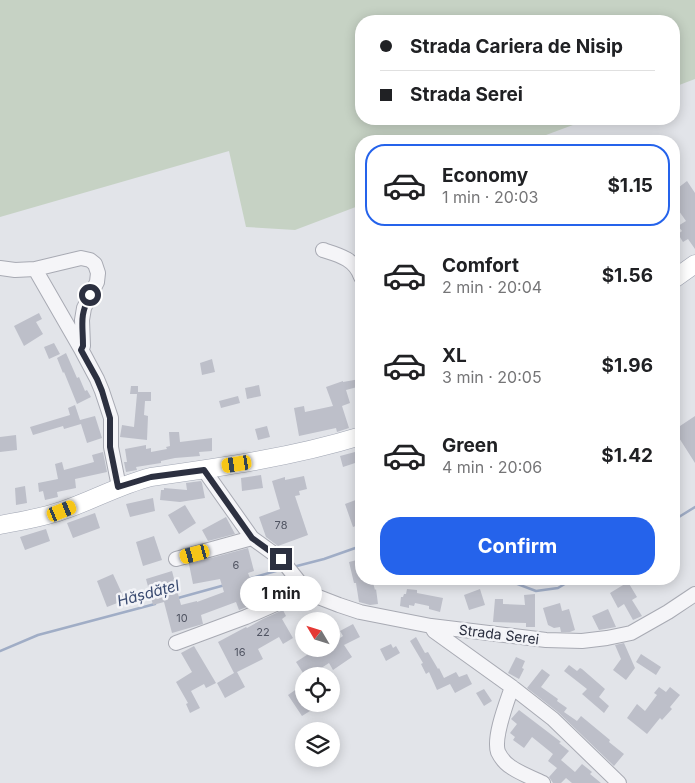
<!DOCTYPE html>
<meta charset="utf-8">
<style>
body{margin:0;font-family:Inter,sans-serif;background:#f6f6f6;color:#202124;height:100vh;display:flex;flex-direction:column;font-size:19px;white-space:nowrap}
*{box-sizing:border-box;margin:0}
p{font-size:16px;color:#757577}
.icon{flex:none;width:28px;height:28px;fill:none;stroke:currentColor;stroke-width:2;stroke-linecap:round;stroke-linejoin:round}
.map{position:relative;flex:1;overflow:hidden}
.sheet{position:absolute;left:355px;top:135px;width:325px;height:450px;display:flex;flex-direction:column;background:#fff;border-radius:20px;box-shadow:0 2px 12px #0003}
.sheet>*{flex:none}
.guide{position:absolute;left:355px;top:15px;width:325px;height:110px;border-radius:20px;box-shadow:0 2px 12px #0003;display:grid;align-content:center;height:110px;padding:0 25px;background:#fff}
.needle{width:32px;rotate:308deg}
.buttons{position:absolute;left:295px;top:612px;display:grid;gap:10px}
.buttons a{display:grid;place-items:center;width:45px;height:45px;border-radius:50%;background:#fff;box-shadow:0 2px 12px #0003;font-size:25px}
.end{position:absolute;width:22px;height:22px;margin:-11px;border:6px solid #2c3040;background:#fff;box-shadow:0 0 0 2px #fff}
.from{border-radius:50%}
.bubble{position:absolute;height:35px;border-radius:18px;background:#fff;box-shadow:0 2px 12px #0003;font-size:16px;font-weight:700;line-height:35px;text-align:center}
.car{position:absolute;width:15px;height:30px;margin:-15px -8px;border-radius:6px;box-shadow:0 0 4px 1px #0007;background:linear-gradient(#f5c518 24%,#345 0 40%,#f5c518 0 76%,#345 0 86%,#f5c518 0)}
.guide b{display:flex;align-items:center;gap:18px;height:48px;font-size:19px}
.guide b+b{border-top:1px solid #e0e0e0}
.guide i{width:12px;height:12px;background:#202124}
ul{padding:9px 0 0;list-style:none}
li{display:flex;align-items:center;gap:15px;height:82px;margin:0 10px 8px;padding:0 15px;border:2px solid transparent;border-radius:20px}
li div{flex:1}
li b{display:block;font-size:19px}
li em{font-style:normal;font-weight:700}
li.current{border-color:#2563eb}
li>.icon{width:45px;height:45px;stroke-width:1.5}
.button{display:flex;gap:10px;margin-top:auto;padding:10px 25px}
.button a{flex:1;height:58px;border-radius:20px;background:#2563eb;color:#fff;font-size:20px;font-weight:700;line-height:58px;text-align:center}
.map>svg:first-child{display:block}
.green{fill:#c6d2c4}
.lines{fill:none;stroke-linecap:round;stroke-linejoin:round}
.stream{stroke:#a0adc6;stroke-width:2.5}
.building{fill:#bdbfc9}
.minor-casing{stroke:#a8aab3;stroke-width:16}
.major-casing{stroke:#a2a7b4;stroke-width:19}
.minor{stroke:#f5f5f8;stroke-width:14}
.major{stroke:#fff;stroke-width:18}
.route{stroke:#2c3040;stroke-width:6}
.labels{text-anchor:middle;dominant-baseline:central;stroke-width:5;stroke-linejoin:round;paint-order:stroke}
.number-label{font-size:11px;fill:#505462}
.street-label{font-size:14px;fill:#2c3040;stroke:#f2f3f7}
.water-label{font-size:15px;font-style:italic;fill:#394a70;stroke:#f2f3f7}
</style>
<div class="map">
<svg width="695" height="783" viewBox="0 0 695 783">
<rect width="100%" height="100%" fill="#e2e4e9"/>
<path class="green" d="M0 0H695V79L674 87V21H361V119H589L530 141H361V205L295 230 246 227 229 151 0 217Z"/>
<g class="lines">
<path class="stream" d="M674 520 695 507
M293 567 324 559 361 546
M248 579 283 569
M504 579 536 591 558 588 573 579
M178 598 225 585
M0 651 38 635 155 604"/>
</g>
<path class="building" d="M687 181 695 193V249L688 239 683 242 678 234 682 231 678 226 686 221 674 204V191Z
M39 313 42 319 36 322 43 334 24 346 14 326Z
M54 343 60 354 49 359 44 347Z
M66 353 77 378 79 377 85 391 87 390 91 397 77 404 64 372 63 373 57 358Z
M212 359 215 372 202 375 200 363Z
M360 379 361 386 346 390 350 403 342 406 349 428 337 432 336 428 299 436 294 408 304 406 305 412 333 406 326 387 343 381V382Z
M259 385 261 396 247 399 245 388Z
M131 386H138V392H151V401H145L144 415 148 416 147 440 120 437 122 425 134 427 137 394H130Z
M238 396 240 403 221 408 219 401Z
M75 405 80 420 95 416 102 438 87 443 81 424 64 429 63 426 33 435 30 427 70 415 68 408Z
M695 416V463L674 430Z
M267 426 270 437 258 440 255 429Z
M169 432H179L180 442 212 438V451L199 452 200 456 175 458 161 461V463L136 467 137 470 126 472 124 462H127L125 449 146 445V449L151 448V452L167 449 166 447 170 446Z
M16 435 17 450 0 452V437Z
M103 452 107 472 75 479 76 488 57 492 58 497 45 500 43 491 39 492 38 483 58 479 55 464 62 462 64 470 94 462 92 455Z
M355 452 358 462 343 467 340 456Z
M261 475 263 488 242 491 241 478Z
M304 476 307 489 299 491 300 495 295 496 308 535 278 546 266 537 259 517 280 509 272 481 285 477V480Z
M201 481 202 483 205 498 180 502 160 500 161 490H164V488L187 490 186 483Z
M25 486 27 503 16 505 15 488Z
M153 498 155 511 130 517 126 504Z
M361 498V524L353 527 345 504Z
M185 505 196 523 179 534 168 515Z
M95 513 100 528 73 538 67 523Z
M226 517 235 534 208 541 202 530Z
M46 529 50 541 25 550 20 537Z
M154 536 162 560 143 566 136 542Z
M248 548 254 571 248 573 259 602 239 610 236 602 201 615 203 624 172 633 164 602 153 605 146 579 172 571 181 605 197 601V602L224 592 220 579 193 584 189 564Z
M361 559V579H372L375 590 376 589 378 604 370 605 359 602 356 583H354L349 562Z
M113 574 125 600 107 607 97 581Z
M628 582 637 597 632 600 642 616 633 620 624 604 618 608 610 593Z
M407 589 417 590V593L443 598 440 612 429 609V606L415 603 414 606 409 605V608L400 606 401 597H403L404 594H406Z
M480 589 485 605 469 610 464 595Z
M535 594V627H526V623L493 622 495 599H503V604L525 605 524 595Z
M560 603 562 611 569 609 575 630 570 632H561L560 627 554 628 548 625 543 608Z
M608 609 616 627 599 630 592 616Z
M283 610 286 616 282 619 293 638 283 644 279 637 258 649 263 659 237 672 245 687 225 698 217 683 234 673 218 642 246 627 247 628 263 619Z
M353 624 360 637 344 645 352 657 333 670 329 663 309 676H305L296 662 313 651 315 654 323 649H331V644L343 636 340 631Z
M416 637 425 653 428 652 438 669 439 668 444 678 456 672 459 677 467 674 472 684 455 693 450 684 437 690 429 672 426 674 421 664 423 663 410 641Z
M624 643 635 668 626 680 613 670 621 659 615 645Z
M391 644 393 648 396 646 400 653 386 661 380 649Z
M194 646 216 683 206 688 204 684 191 691 200 708 190 713 186 704 188 703 176 682 192 672 181 653Z
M641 654 661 667 656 675 636 662Z
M516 657 525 661 522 668 524 669 519 679 508 673Z
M569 665 577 671 580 668 582 669 605 689 599 697 609 706 604 713 582 694 587 689 564 671Z
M542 669 550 675 541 687 558 699 557 701 567 708 564 712 577 721 581 716 610 740 609 742 624 754 614 766 559 713 527 688Z
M304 684V704H321L302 716 288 695Z
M659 687 666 692 670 687 680 695 670 707 672 709 662 720 660 718 647 734 627 718 637 704 645 711 657 695 654 693Z
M484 689 492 701 484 706 476 693Z
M519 710 561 742 559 743 569 751 561 760 575 772 582 764 592 772 590 774 601 783H572L566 778 561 783H553L549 777 557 768 548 761 553 754 532 737 524 748 513 740 515 737 510 733 517 724 511 719Z"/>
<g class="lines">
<defs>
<path id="minor" d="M323 250C339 255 355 259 361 277
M0 268 15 270 35 269 81 349 97 379 102 391 111 418V447L119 487
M35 269 81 258 90 260 95 264 98 273 97 282 84 308 82 320 83 346 81 349
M204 470 252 538 281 559 308 593 339 605 360 612 431 626 546 640 582 641 607 638 631 633 668 612 695 594
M176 559 252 538
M431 626 434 631 512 687 553 719 619 783
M176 643 246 617 296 595 308 593
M512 687C507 702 493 737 498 752 501 758 506 764 511 767 521 774 533 778 543 783"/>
<path id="major" d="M674 279 695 264
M0 525C20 521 41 518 61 511 92 501 119 485 151 477 222 467 293 457 361 436"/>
</defs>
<use href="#minor" class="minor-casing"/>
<use href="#major" class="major-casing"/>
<use href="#minor" class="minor"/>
<use href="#major" class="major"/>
</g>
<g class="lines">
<path class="route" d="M90 295C79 317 83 323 83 346L81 350 97 379 102 391 110 418V447L118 487 151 477 204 470 252 538 281 559"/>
</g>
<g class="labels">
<g class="number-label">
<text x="281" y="525">78</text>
<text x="236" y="565">6</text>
<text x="182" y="618">10</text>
<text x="263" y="632">22</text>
<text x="240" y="652">16</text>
</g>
<g class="street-label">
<text transform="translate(499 634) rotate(7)">Strada Serei</text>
</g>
<g class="water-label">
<text transform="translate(148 593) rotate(-15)">Hășdățel</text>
</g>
</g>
</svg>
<div class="buttons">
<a><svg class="needle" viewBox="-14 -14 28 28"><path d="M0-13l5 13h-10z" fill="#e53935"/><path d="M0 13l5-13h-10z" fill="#757577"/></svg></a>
<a><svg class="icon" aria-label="locate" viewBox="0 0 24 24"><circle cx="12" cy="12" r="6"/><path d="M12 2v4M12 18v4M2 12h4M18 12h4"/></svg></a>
<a><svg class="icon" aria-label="layers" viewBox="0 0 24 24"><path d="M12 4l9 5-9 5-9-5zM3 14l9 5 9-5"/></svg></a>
</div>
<i class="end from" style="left:90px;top:295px"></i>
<i class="end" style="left:281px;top:559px"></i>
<div class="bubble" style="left:240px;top:576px;width:82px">1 min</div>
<i class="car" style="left:237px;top:464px;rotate:261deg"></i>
<i class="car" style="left:62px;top:511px;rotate:68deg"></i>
<i class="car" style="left:195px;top:554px;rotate:255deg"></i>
<div class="guide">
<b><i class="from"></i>Strada Cariera de Nisip</b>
<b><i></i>Strada Serei</b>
</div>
<section class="sheet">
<ul>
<li class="current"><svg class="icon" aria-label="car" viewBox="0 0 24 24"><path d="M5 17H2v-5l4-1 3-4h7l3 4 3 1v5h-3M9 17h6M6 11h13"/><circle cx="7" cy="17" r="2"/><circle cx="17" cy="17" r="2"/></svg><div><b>Economy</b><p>1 min · 20:03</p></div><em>$1.15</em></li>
<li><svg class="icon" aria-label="car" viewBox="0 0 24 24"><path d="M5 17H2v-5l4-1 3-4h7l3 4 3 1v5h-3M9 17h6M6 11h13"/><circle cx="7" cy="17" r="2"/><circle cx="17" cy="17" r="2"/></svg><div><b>Comfort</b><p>2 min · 20:04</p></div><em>$1.56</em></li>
<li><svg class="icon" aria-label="car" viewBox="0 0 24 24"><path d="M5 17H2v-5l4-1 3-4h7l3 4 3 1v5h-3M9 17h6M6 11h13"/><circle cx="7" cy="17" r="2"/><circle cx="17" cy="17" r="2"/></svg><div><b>XL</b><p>3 min · 20:05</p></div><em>$1.96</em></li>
<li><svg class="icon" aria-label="car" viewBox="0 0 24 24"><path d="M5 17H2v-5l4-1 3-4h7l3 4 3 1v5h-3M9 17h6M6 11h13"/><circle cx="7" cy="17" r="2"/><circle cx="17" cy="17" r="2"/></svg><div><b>Green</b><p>4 min · 20:06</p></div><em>$1.42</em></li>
</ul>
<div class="button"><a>Confirm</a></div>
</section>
</div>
